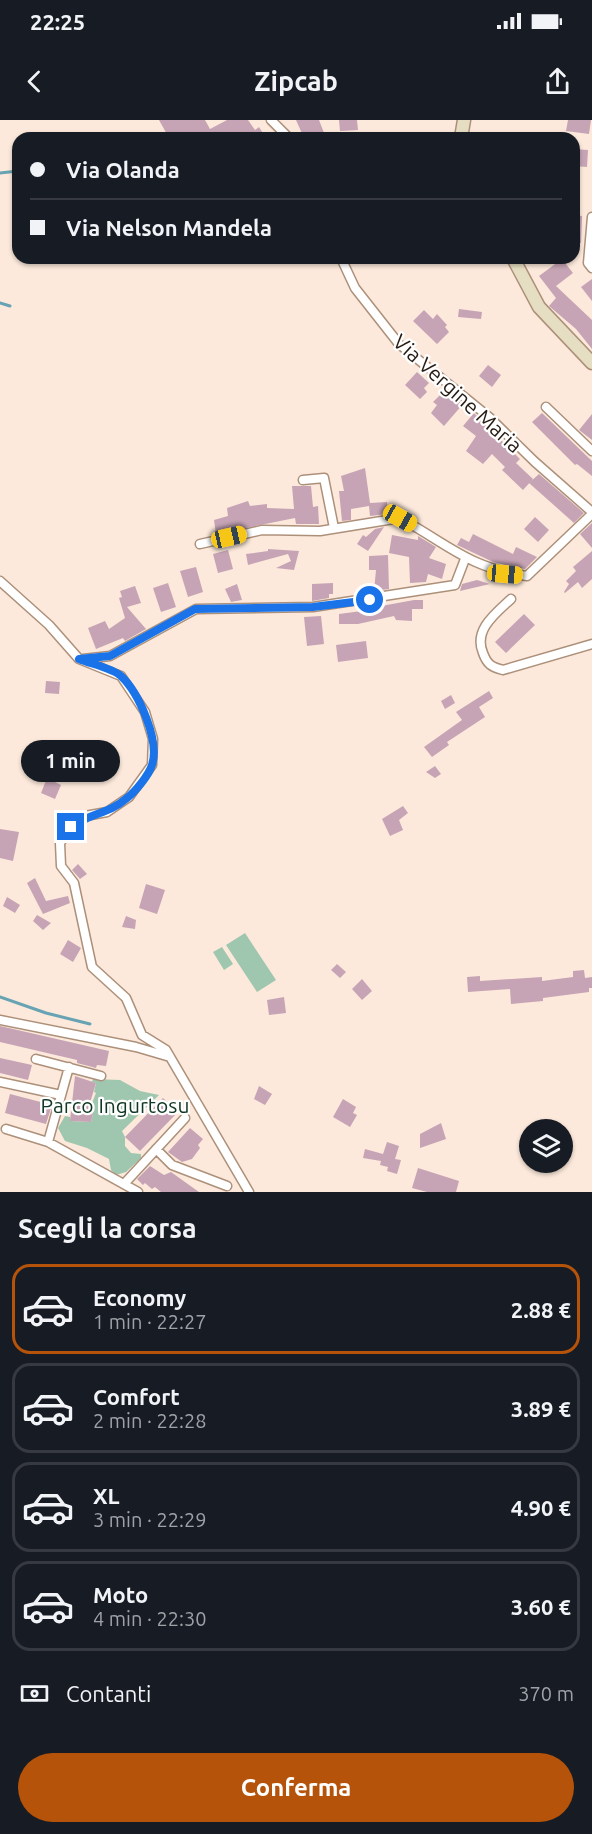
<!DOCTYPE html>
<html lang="it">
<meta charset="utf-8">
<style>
body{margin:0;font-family:Ubuntu,sans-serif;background:#242831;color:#f1f3f6;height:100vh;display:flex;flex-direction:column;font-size:22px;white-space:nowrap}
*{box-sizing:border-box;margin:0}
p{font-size:20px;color:#9ea1a6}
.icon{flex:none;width:33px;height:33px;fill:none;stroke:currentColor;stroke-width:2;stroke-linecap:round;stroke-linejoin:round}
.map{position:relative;height:1072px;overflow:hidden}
.details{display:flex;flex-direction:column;background:#171b24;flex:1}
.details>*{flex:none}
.banner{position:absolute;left:12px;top:12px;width:568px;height:132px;border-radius:18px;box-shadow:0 2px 4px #0004;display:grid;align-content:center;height:132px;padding:0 18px;background:#171b24}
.buttons{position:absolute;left:519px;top:999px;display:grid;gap:12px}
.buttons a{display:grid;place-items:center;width:54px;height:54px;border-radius:50%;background:#171b24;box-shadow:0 2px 4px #0004;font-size:30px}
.end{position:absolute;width:27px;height:27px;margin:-14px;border:8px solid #1a73e8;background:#fff;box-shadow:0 0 0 3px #fff}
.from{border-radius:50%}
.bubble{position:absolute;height:42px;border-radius:21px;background:#171b24;box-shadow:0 2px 4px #0004;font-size:20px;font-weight:600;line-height:42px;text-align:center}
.car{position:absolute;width:18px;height:36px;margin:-18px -9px;border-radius:8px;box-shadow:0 0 4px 2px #0007;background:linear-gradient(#f5c518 24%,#345 0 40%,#f5c518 0 76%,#345 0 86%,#f5c518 0)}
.banner b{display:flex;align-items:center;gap:21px;height:57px;font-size:22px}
.banner b+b{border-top:2px solid #363941}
.banner i{width:15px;height:15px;background:#f1f3f6}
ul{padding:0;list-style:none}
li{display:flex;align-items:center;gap:18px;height:90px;margin:0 12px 9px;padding:0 6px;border:3px solid #363941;border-radius:18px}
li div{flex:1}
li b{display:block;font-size:22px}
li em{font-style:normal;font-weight:600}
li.selected{border-color:#b45309}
li>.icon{width:54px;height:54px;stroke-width:1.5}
h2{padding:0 18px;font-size:27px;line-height:72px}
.pay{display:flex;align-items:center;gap:15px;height:66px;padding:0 18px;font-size:22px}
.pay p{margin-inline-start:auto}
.action{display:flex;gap:12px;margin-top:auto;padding:12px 18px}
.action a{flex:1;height:69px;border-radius:36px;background:#b45309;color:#fff;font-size:24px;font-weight:600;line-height:69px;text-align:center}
.status{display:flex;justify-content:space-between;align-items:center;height:42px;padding:0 30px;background:#171b24;direction:ltr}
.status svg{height:16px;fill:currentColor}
header{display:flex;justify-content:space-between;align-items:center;height:78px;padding:0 18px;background:#171b24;font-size:27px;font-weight:600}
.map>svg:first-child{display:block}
.green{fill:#9fc6ae}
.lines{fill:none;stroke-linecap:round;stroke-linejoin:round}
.stream{stroke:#68a3b4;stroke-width:3}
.building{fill:#c6a4b5}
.minor-casing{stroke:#ad907a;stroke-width:11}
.secondary-casing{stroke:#ad907a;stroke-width:15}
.minor{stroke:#fff;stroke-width:8}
.secondary{stroke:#e5dec2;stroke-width:12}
.route{stroke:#1a73e8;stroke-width:8}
.labels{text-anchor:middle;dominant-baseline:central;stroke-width:4.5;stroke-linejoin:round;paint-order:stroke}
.street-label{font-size:21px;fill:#271c14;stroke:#fff}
.park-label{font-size:21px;fill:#103824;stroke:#fff}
</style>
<div class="status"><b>22:25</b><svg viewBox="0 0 49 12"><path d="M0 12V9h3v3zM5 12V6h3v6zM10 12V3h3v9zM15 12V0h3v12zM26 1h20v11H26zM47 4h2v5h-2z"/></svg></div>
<header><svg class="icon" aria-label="back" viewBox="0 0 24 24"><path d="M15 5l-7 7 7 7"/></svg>Zipcab<svg class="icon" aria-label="share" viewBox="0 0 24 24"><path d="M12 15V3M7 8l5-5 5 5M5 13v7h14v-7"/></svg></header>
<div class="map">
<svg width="592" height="1072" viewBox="0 0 592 1072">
<rect width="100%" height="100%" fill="#fce9db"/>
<path class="green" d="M245 813 276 860 257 872 226 825Z
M222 827 233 844 224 850 213 832Z
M93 959 120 960 140 971 159 975 122 1011 125 1017V1026L131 1033 141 1034V1038L126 1052 116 1055 111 1050 109 1039 87 1028 65 1021 58 1008 65 996 70 997 71 1001 91 1002 93 994 88 993 96 973 94 972 96 963 92 962Z"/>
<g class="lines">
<path class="stream" d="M0 53 18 51
M0 183 10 186
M0 877 46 893 90 904"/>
</g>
<path class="building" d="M159 0H205L210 9 227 0H248L255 10 259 7 266 18H203L200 12 187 18H169Z
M296 0H319L326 18H304Z
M339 0H357L358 10 340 11Z
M568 0H591L589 14 566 11Z
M574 29 588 30 587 47 574 46Z
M574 95 582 96 581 123H574Z
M562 139 573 153 556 166 592 200V229L576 209 549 186 556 178 539 156Z
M592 159V181L581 167Z
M459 189 482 192 481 199 458 197Z
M424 190 433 199 437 194 447 205 445 207 449 212 437 224 413 201Z
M488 245 501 255 492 267 479 256Z
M417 252 429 263 424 268 427 272 420 279 405 265Z
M445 270 463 284 444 306 431 293 437 285 433 282Z
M474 293 520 339 516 343 533 359 523 370 502 350 505 347 492 334 483 344 466 331 476 316 463 306Z
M542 293 592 341V356L577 344 575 345 532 302Z
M592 294V320L579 310Z
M365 348 370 383 387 382 388 394 370 396 369 386 351 389V400L342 401 339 371H344L341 356Z
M539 354 584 393 574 403 529 363Z
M292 366H311L313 387 318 386 319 404H296L295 398 216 414 214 400 228 396 227 388 248 381 250 386 267 384V388L294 389Z
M535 397 549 410 538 422 524 409Z
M592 403V428L580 414Z
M384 407 368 431 357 424 363 415 366 417 375 409Z
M473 414 513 434 516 427 537 437 525 449 493 442 457 425 461 418 469 422Z
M392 415 418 420V416L436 427 429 438 446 444 442 459 428 454 426 462 410 463 409 437 389 433Z
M268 429 299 431 294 450 276 448 291 441 288 434 248 445 246 434 268 431Z
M228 430 233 449 218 453 213 434Z
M592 431V459L582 468 578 462 565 473 564 472 569 464 566 461 576 451 573 447Z
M388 435 389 469 374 471 376 450H369V436Z
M196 447 203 472 188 477 180 451Z
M477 460 490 464 460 471 462 464Z
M168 463 176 487 161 492 153 468Z
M333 463V474H329V478L312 481V464Z
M237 464 242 480 231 482 225 469Z
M135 466 141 483 127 487 146 509 125 521 123 518 96 529 88 508 105 501 109 509 125 498 119 478 122 477 120 471Z
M414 480H423V489H412V501L396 500 394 496 358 504H339V494L377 489 376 487Z
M524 494 535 505 506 533 495 522Z
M321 496 324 524 307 526 304 497Z
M366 521 368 538 338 542 336 525Z
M46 561 60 562 59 574 45 573Z
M489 571 493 578 479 587 485 597 447 622 449 625 432 637 424 627 462 600 456 592Z
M451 575 455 583 445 589 441 581Z
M435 646 441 654 435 658 426 652Z
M47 658 61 665 55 679 41 673Z
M403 686 408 693 399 700 403 710 390 716 382 699Z
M0 709 19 712 13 741 0 738Z
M78 744 87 754 80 759 72 750Z
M35 758 46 781 68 776 70 783 43 794 27 763Z
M146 764 165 770 157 794 139 788Z
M7 777 20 785 15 793 3 786Z
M37 795 51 803 43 810 33 801Z
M126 796 136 800 135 809 122 807Z
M68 820 81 828 73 842 60 834Z
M337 844 346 852 340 858 331 850Z
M584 850 585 858 592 857V868H589V872L543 878V881L511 884 510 869 468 872 467 857 480 856V861L542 857V861L573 857V851Z
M362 859 372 871 362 880 352 869Z
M284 877 286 893 269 895 267 880Z
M0 906 109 931 106 946 97 945 96 948 77 943V940L0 922Z
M0 938 32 945 28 960 0 953Z
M75 956 96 963 87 993 93 994 91 1002 70 1001Z
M259 966 272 974 265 985 254 979Z
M10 974 52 985 46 1004 5 993Z
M163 978 178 992 140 1031 125 1017Z
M343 979 356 987 353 993 357 995 350 1007 333 997Z
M441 1003 446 1019 420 1028V1014Z
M190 1008 203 1019 198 1025 200 1028 192 1039 182 1042 168 1032Z
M387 1022 399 1026 395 1039 401 1040 397 1054 387 1051 388 1047 380 1045 381 1041 363 1038 365 1029 383 1034Z
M150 1046 164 1055 171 1052 199 1072H161L155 1067 152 1069 145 1063 143 1065 137 1059Z
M418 1048 459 1061 456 1072H427L412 1068Z"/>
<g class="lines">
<defs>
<path id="minor" d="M271 0 289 18
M592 97 588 143 592 148
M341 138 355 168 399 224 489 297 535 342 592 392
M546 287 592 331
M303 360 324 358 334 408
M200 424 262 410 320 411 400 398C449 425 469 448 527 456L592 394
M0 461 49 505 79 539 121 556 145 592 153 619 152 645 129 677 107 692 85 696 71 707 60 723 61 746 74 763 92 847 126 878 142 915 166 930 249 1072
M511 479C496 493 473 510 483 533 487 544 491 547 503 550L592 524
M83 539 110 536 196 489 313 487 455 465 465 439
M0 900 136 927 170 937
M36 939 101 956
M0 962 61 975
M6 1009 48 1022 138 1072
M48 1022 69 947
M156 1029 172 1045 227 1066
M124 1064 185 998"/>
<path id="secondary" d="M461 18 464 0
M513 138 539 187 592 243"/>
</defs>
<use href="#minor" class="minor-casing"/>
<use href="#secondary" class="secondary-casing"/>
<use href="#minor" class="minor"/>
<use href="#secondary" class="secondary"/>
</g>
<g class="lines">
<path class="route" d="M71 707C90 693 109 694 127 678 135 672 149 655 152 645 160 621 139 573 121 556 112 548 91 544 79 539L110 536 195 489 313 487 370 480"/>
</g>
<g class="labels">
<g class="street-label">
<text transform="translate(458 273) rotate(42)">Via Vergine Maria</text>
</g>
<g class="park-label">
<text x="115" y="985">Parco Ingurtosu</text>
</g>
</g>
</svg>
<div class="buttons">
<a><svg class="icon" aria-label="layers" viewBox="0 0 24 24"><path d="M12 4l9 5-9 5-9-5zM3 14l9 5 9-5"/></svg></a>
</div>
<i class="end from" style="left:370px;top:480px"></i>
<i class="end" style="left:71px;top:707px"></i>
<div class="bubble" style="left:21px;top:620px;width:99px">1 min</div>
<i class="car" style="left:400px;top:398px;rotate:119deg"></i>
<i class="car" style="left:229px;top:417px;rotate:77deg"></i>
<i class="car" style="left:505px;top:454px;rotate:95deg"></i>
<div class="banner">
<b><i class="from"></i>Via Olanda</b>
<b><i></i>Via Nelson Mandela</b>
</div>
</div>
<section class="details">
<h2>Scegli la corsa</h2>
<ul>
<li class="selected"><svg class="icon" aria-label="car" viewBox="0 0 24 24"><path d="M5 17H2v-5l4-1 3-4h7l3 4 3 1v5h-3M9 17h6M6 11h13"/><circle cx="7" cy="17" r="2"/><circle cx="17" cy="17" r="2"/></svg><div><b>Economy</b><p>1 min · 22:27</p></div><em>2.88 €</em></li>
<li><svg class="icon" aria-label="car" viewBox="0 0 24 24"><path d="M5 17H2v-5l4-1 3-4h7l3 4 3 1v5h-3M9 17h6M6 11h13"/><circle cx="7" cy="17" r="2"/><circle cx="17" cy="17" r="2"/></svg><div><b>Comfort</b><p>2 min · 22:28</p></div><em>3.89 €</em></li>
<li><svg class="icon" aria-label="car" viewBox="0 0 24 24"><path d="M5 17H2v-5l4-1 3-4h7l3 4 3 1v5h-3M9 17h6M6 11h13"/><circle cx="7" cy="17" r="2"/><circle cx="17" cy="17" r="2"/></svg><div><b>XL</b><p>3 min · 22:29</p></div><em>4.90 €</em></li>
<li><svg class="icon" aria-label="car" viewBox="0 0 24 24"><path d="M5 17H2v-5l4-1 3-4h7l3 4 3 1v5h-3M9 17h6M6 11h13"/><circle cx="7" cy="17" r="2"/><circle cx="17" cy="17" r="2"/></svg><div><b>Moto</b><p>4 min · 22:30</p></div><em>3.60 €</em></li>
</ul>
<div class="pay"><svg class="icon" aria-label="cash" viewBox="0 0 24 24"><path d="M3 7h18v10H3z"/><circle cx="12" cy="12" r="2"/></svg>Contanti<p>370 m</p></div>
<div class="action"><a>Conferma</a></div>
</section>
